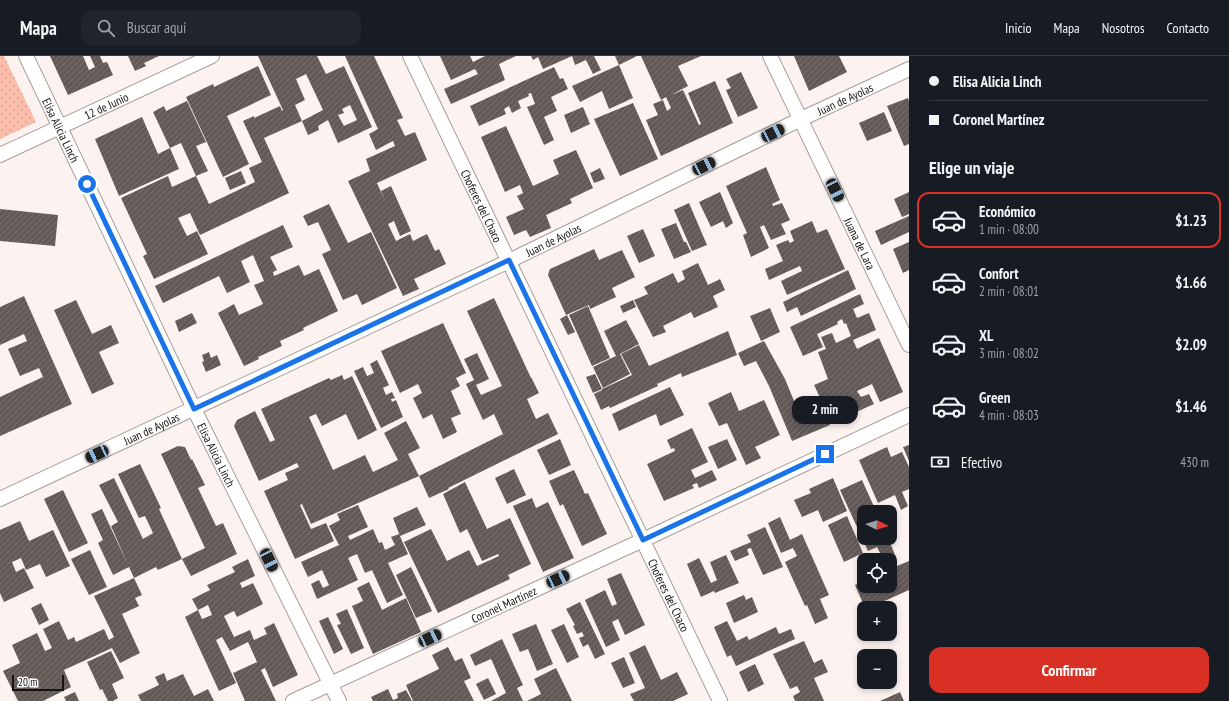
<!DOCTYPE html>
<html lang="es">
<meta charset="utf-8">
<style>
body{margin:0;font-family:"PT Sans Narrow",sans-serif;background:#20242c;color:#f1f3f6;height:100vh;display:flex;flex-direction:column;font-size:15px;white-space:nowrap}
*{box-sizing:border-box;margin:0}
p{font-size:13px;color:#9ea1a6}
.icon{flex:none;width:22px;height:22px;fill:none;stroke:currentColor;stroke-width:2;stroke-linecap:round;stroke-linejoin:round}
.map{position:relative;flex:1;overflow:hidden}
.sheet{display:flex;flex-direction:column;background:#171b24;width:320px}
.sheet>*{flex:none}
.banner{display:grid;align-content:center;height:88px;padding:0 20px;background:#171b24}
.needle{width:26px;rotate:95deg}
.controls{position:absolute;left:857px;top:449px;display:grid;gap:8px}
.controls a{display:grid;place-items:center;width:40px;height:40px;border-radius:8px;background:#171b24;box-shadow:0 2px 6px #0003;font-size:20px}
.scale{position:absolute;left:12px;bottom:10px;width:52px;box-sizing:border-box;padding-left:4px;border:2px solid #171412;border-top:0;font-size:11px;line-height:14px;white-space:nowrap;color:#171412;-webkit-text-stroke:3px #fff;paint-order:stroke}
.end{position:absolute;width:18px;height:18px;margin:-9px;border:5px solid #1a73e8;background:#fff;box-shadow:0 0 0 2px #fff}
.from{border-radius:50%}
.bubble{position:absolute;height:28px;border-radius:12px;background:#171b24;box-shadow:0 2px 6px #0003;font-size:13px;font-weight:700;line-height:28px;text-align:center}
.car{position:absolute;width:12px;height:24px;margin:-12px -6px;border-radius:5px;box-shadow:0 0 3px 1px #0007;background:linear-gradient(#222 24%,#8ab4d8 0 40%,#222 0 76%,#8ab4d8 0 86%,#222 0)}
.banner b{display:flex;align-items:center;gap:14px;height:38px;font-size:15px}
.banner b+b{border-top:1px solid #363941}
.banner i{width:10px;height:10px;background:#f1f3f6}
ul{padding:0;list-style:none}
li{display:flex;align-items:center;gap:12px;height:56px;margin:0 8px 6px;padding:0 12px;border:2px solid transparent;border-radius:12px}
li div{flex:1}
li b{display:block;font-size:15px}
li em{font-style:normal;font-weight:700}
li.selected{border-color:#d93025}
li>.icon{width:36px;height:36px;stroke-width:1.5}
h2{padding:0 20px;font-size:18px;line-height:48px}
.pay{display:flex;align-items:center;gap:10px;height:44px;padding:0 20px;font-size:15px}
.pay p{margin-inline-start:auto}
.primary-button{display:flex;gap:8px;margin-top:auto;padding:8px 20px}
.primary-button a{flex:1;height:46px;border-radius:12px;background:#d93025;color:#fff;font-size:16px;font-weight:700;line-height:46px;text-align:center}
header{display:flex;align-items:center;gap:24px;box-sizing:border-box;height:56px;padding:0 20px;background:#171b24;border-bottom:1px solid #363941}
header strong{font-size:19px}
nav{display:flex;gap:22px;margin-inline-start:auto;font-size:14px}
.search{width:280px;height:36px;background:#20242c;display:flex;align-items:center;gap:10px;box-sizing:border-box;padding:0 14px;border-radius:12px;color:#9ea1a6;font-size:15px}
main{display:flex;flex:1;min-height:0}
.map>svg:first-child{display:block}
.green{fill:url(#green-dots)}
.building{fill:url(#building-hatch);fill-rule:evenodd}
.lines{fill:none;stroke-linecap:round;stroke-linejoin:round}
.street-casing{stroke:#a79e9b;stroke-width:16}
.street{stroke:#fff;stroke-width:14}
.route{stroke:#1a73e8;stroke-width:5}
.labels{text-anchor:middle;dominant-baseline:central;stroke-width:4;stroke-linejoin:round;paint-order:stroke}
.street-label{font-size:12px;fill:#171412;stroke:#fff}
</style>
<header>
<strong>Mapa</strong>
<div class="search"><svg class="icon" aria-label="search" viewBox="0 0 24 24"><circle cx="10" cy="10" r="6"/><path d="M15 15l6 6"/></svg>Buscar aquí</div>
<nav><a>Inicio</a><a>Mapa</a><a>Nosotros</a><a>Contacto</a></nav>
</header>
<main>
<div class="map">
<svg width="909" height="645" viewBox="0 0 909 645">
<defs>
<pattern id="green-dots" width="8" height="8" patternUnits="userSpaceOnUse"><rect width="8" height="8" fill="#fbbeaa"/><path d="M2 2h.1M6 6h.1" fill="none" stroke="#d6a291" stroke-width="1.8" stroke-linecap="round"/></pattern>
<pattern id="building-hatch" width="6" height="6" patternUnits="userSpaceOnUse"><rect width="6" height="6" fill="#635a58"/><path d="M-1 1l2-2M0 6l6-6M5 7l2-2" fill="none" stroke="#787270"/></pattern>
</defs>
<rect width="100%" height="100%" fill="#fcf2ef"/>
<path class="green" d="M0 0H4L36 66 0 83Z"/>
<path class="building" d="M50 0H83L89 14 95 11 90 0H100L103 7 107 6 113 19 68 39Z
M128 0H159L144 7 146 10 135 15Z
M258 0H317L326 18 344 10 372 71 338 87 328 64 318 70 319 74 308 79 302 65 323 54 306 18 296 23 305 44 295 49 302 65 264 82 289 137 200 179 190 157 178 162 187 180 197 175 208 198 154 223 143 200 147 198 121 142 168 120 172 131 196 120 181 87 170 92 153 56 164 50 166 55 187 45 206 86 196 90 208 115 196 120 209 148 255 126 249 112 262 106 243 65 254 60V62L280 50 282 55 283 54ZM350 49 357 64 344 70 338 59 344 57 342 53Z
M345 0H374L403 62 397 64 405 80 415 76 427 104 377 127 386 147 381 135 391 130 411 175 400 180 394 165 388 168 396 185 410 178 413 185 427 178 435 195 439 193 446 208 414 223 419 233 403 240 348 125 370 115 366 103 395 90 393 85 376 94 369 78 378 73Z
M440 0H470L473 6 485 0H516L499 8 505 24 451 48 444 33 478 18 475 13 451 24Z
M531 0H594L601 14 593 18 586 4 575 9 572 0 543 13 538 1 533 4Z
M615 0H637L619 9Z
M641 0H701L678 10 688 30 671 39 683 34 699 69 701 68 688 37 715 25 733 67 661 100 646 64 658 59 653 48 663 44 667 55 671 52 666 41 661 44Z
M794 0H839L847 16 809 35Z
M619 9 633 42 609 53 602 35 580 46 572 30Z
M258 10 271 39 227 60 249 108 223 121 186 41 213 28 214 31Z
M554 11 560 23 563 22 568 33 551 41 557 55 544 61 554 84 544 89 527 51 535 48 531 37 528 38 529 40 518 45 521 52 512 57 509 50 504 53 506 58 479 70 470 50Z
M741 16 758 52 738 61 726 34 731 32 726 23Z
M908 42 909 45V88L904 90 887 50Z
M633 47 658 103 620 120 594 63Z
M583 51 590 68 571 77 564 59Z
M884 56 892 75 867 85 859 67Z
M142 61 158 98 170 92 179 113 119 140 95 83Z
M506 70 533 130 559 118 553 104 576 94 593 132 570 143 572 147 546 159 551 172 530 181 526 174 514 179 506 161 524 153 517 140 523 137 520 129 505 136 481 81Z
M766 111 780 144 772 148 773 150 782 147 790 164 781 168 786 178 771 184 764 169 760 171 769 192 751 201 743 179 747 177 726 130Z
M600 112 605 123 594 127 590 117Z
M241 115 246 127 230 134 225 122Z
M720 136 733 167 726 172 723 165 711 171 699 146Z
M909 136V158L902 161 894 143Z
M689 147 707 189 692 195 674 154Z
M329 148 348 187 371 176 397 232 362 249 357 238 343 244 322 198 331 194 318 166 308 170 303 160Z
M0 153 58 159 55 190 0 185Z
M909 160V176L881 189 875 175Z
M812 165 817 177 827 173 845 213 787 239 781 225 802 215 800 210 769 224 765 213 783 205 776 189 788 184 790 187 794 185 790 175Z
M676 167 684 186H686L691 196 674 203 661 173Z
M283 169 293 191 270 201 277 214 273 216 274 220 299 209 304 220 319 213 338 255 303 272 304 274 280 285 282 290 258 301 259 303 244 310 218 257 234 248 239 259 263 248 254 229 264 225 253 199 241 205 250 226 227 237 219 220 163 247 155 230Z
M643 173 655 200 639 207 627 180Z
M909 186V214L903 217 893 193Z
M594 193 599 204 622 194 635 221 612 232 616 241 590 253 589 249 566 259 548 219 550 213Z
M698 207 708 229 720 223 725 234 713 240 718 251 694 262 691 256 663 270 666 276 653 281 634 244 648 238 644 231 673 217 678 227 685 223 682 215Z
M848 214 856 233 801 260 797 251 787 256 783 246Z
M860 238 864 248 853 253 857 262 869 257 876 274 853 284 857 293 879 282 903 336 880 346 872 328 857 335 861 341 869 338 874 348 832 367 814 329 828 323 818 296 826 293 821 281 832 277 836 287 851 280 846 267 844 268 842 263 837 266 838 268 817 278 823 291 803 300 790 271Z
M24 240 72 348 0 380V341L43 321 39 312 20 320 8 293 27 285 24 278 0 289V251Z
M494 242 531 322V321L539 337 527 343 536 363 548 357 558 378 448 432 449 433 429 442 419 420 503 378 494 358 483 364 466 328 474 324 464 303 477 297 489 323 476 329 481 339 502 330 467 255Z
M76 244 92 278 111 269 119 287 99 296 114 328 92 338 54 254Z
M633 244 636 251 623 257 620 250Z
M588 250 610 302 592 310 569 259Z
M770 252 780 276 761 285 750 260Z
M192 257 197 267 179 276 175 265Z
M567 259 575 276 568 279 560 263Z
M626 264 639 288 620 298 630 318 603 332 593 311 616 300 604 275Z
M443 267 466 317 456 322 460 330 451 335 461 358 451 362 457 376 443 383 432 358 423 363 413 342 422 337 418 328 400 337 381 295Z
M728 275 737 299 682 321 681 317 657 328 658 330 610 352 609 350 601 354 594 338 602 334V333L593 337 586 321 595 318 602 333 632 319 621 298 639 289 649 310Z
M764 285 785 323 801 362 823 352 830 369 792 385 769 330 756 305 744 310 738 297Z
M209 296 211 302 217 299 221 309 206 316 202 306 204 305 202 299Z
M377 304 389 329 383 332 386 339 392 336 395 342 391 343 392 346 396 344 403 361 381 372 354 315 363 311 367 320 374 317 370 308Z
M342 319 344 324 352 320 377 374 358 384 346 358 322 370 316 358 309 361 333 414 365 399 373 416 398 404 384 377 406 365 420 392 408 398 419 420 311 468 302 448 300 449 311 473 326 467 334 485 295 503 264 435 288 424 285 417 299 411 297 407 259 425 234 370 237 364 255 355 270 386 275 384 261 353 329 322 331 324Z
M670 331 684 359 660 370 656 358 619 375 612 358Z
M731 336 739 355 764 344 780 379 755 391 761 402 746 409 727 367 719 370 708 347Z
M692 372 708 406 691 414 695 422 712 414 717 424 699 432 697 427 692 429 694 432 664 445 647 408 675 395 674 392 671 393 667 384Z
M560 383 571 409 549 419 537 394Z
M727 383 737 404 718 413 708 391Z
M909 389V405L903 391Z
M178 390 185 391 191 404 192 403 205 429 198 432 216 470 223 467 237 498 191 520 182 503 205 492 161 398Z
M887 391 891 401 902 396 909 411V433L902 436 908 450 901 454 895 439 878 447 859 404Z
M140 408 161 452 159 453 182 503 158 514 156 511 134 522 129 511 113 519 98 487 103 484 91 458 102 453 128 509 111 470 118 466 99 429 114 422 143 483 153 477 145 460 139 462 118 418Z
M514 413 526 439 507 448 495 422Z
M574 414 585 438 588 437 607 478 582 490 563 448 560 450 549 425Z
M833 422 847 455 823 466 818 454 802 461 794 444 811 437 809 433Z
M862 424 876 455 864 456V482H888L896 501 891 503 882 501 877 491 868 495 840 434Z
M465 426 487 473 510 462 531 508 508 519 510 523 438 557 404 486 431 473 447 505 469 494 477 510 499 500 498 498 482 505 467 473 460 477 443 438Z
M63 434 88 487 69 496 44 443Z
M532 442 536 452 548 446 574 502 543 516 513 450Z
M358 449 368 471 348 480 350 484 373 473 379 487 382 486 385 494 395 489 391 481 399 478 408 498 388 507 403 539 387 547 372 514 365 517 357 498 348 502 358 524 317 543 311 528 319 524 323 532 329 529 322 514 308 521 301 506 339 489 329 470 340 464 337 458Z
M417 451 426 469 400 480 393 462Z
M847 460 863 497 844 506 828 469Z
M780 461 790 484 802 478 829 539 820 543 828 562 815 568 807 549 805 550 785 506 797 500 793 492 781 497 768 467Z
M20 465 29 485 53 474 70 510 46 521 40 508 26 514 21 502 12 506 16 516 24 512 34 532 4 546 0 537V474Z
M765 471 783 511 763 519 751 492 747 493 749 499 735 505 730 495 751 486 747 479Z
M90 494 107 531 89 539 71 503Z
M868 497 871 504H864V512L859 501Z
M726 499 739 527 715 537 714 535 701 541 687 508 699 502 711 527 717 524 710 506Z
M248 503 255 520 240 527 242 532 253 527 263 548 237 561 234 555 224 560 234 581 250 574 254 584 267 578 264 572 274 567 298 619 273 631 265 612 261 614 276 645H245L233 617 257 606 248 586 230 595 222 581 216 584 236 627 219 635 185 561 198 554 202 563 212 559 208 549 198 554 192 543 210 534 207 529 235 516 232 511Z
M909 505V534L869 552H865L855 529 864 525V530H890V513Z
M411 511 432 555 416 562 396 519Z
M621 517 645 569 625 579 618 563 612 566 620 584 606 591 585 544 605 534 612 550 617 548 607 523Z
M134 522 142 539 135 542 139 550 122 558 140 597 120 607 112 592 64 614 71 631 43 645H18L3 615 20 607 12 589 37 577 45 595 52 592 43 573 59 565 68 584 74 581 76 586 104 573 109 584 114 581 94 540Z
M369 526 382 554 406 542 421 576 373 598 352 550 363 545 357 532Z
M744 539 746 544 752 541 758 556 734 567 726 547Z
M580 546 605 598 595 603 588 588 583 591 579 582 584 580 582 576 577 578 573 570 575 569 566 553Z
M41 547 49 564 39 569 31 552Z
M347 553 364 592 351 598 337 569 341 568 336 558Z
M328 561 343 593 334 598 319 565Z
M727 565 737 585 747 580 749 584 776 571 779 578 791 573 795 583 736 610 731 599 727 601 714 571Z
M536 568 553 608 537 615 528 593 520 596 512 578Z
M564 568 579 601 567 607 551 574Z
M502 583 523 629 517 632 523 645H491L506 637 492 605 491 603 475 610 470 599Z
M804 585 814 607 822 603 828 616 814 622 824 645H795L793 640 800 636 797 630 790 633 773 598Z
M645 589 661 624 677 616 688 638 673 645H634L630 638 645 632 629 597Z
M448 591 455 605 462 602 471 622 464 625 474 645H413L406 629 439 613 432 599Z
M111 595 124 622 112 628 118 642 113 645H108L102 633 100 634 87 606Z
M624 601 635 627 623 632 611 607Z
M755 608 764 628 748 636 739 616Z
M556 612 572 645H527L541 638 534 623Z
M164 617 167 625 183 618 194 640 208 633 214 645H141L138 639 159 629 155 621Z
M488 622 496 638 484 644 476 628Z
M388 633 393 644 398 642 397 638 406 634 412 645H373L371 641Z
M75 636 79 645H66L64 641Z
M900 636 904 645H880Z"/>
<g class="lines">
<defs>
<g id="street">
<path id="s1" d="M26 0 194 353 339 645"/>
<path id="s2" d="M410 0 720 645"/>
<path id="s3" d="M770 0 909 289"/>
<path id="s4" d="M0 99 212 0"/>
<path id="s5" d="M0 443 509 205 801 63 909 13"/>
<path id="s6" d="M293 645 643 484 909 359"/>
</g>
</defs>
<use href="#street" class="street-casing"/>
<use href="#street" class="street"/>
</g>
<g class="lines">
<path class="route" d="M87 128 194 353 509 204 643 484 825 398"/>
</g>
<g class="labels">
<g class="street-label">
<text stroke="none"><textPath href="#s5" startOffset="935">Juan de Ayolas</textPath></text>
<text stroke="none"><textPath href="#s4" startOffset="117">12 de Junio</textPath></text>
<text stroke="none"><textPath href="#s1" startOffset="82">Elisa Alicia Linch</textPath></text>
<text stroke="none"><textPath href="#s2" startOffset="166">Choferes del Chaco</textPath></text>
<text stroke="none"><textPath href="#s5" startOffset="611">Juan de Ayolas</textPath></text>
<text stroke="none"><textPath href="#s3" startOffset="208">Juana de Lara</textPath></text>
<text stroke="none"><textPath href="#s5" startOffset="167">Juan de Ayolas</textPath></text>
<text stroke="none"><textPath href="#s1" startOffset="442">Elisa Alicia Linch</textPath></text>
<text stroke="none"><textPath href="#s2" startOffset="598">Choferes del Chaco</textPath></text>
<text stroke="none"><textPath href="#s6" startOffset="232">Coronel Martínez</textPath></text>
</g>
</g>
</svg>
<div class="controls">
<a><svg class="needle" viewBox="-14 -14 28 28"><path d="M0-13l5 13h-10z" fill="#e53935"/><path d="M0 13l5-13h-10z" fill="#9ea1a6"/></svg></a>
<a><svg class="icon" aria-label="locate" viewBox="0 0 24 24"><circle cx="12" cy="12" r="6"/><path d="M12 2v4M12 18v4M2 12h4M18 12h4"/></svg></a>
<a>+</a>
<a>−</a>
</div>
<div class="scale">20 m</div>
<i class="end from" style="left:87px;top:128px"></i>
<i class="end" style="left:825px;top:398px"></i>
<div class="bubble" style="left:792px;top:340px;width:66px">2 min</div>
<i class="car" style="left:773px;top:77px;rotate:64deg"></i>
<i class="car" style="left:704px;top:110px;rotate:64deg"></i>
<i class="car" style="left:835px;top:134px;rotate:154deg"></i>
<i class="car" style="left:97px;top:398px;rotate:245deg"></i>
<i class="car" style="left:269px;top:504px;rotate:154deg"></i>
<i class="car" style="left:558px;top:523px;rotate:65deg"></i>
<i class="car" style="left:430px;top:582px;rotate:65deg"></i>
</div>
<section class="sheet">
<div class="banner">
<b><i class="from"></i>Elisa Alicia Linch</b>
<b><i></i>Coronel Martínez</b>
</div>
<h2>Elige un viaje</h2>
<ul>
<li class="selected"><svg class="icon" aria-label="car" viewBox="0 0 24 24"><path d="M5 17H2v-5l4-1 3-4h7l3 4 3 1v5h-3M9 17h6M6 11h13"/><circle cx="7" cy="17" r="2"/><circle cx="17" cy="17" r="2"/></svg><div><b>Económico</b><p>1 min · 08:00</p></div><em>$1.23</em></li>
<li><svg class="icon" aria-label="car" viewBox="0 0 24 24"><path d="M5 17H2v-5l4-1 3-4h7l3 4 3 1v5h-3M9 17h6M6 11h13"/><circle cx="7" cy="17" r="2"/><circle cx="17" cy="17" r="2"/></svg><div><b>Confort</b><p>2 min · 08:01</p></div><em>$1.66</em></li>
<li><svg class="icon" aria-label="car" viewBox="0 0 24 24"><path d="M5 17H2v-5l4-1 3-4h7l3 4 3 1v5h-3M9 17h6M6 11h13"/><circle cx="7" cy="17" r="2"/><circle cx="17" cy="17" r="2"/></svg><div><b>XL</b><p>3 min · 08:02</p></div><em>$2.09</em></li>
<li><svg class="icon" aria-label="car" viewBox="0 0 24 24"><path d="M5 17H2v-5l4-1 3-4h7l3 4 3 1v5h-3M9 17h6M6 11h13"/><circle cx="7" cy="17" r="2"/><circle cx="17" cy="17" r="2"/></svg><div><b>Green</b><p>4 min · 08:03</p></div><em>$1.46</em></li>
</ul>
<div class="pay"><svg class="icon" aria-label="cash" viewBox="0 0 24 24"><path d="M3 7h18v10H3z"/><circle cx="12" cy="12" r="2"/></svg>Efectivo<p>430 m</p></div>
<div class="primary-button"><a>Confirmar</a></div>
</section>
</main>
